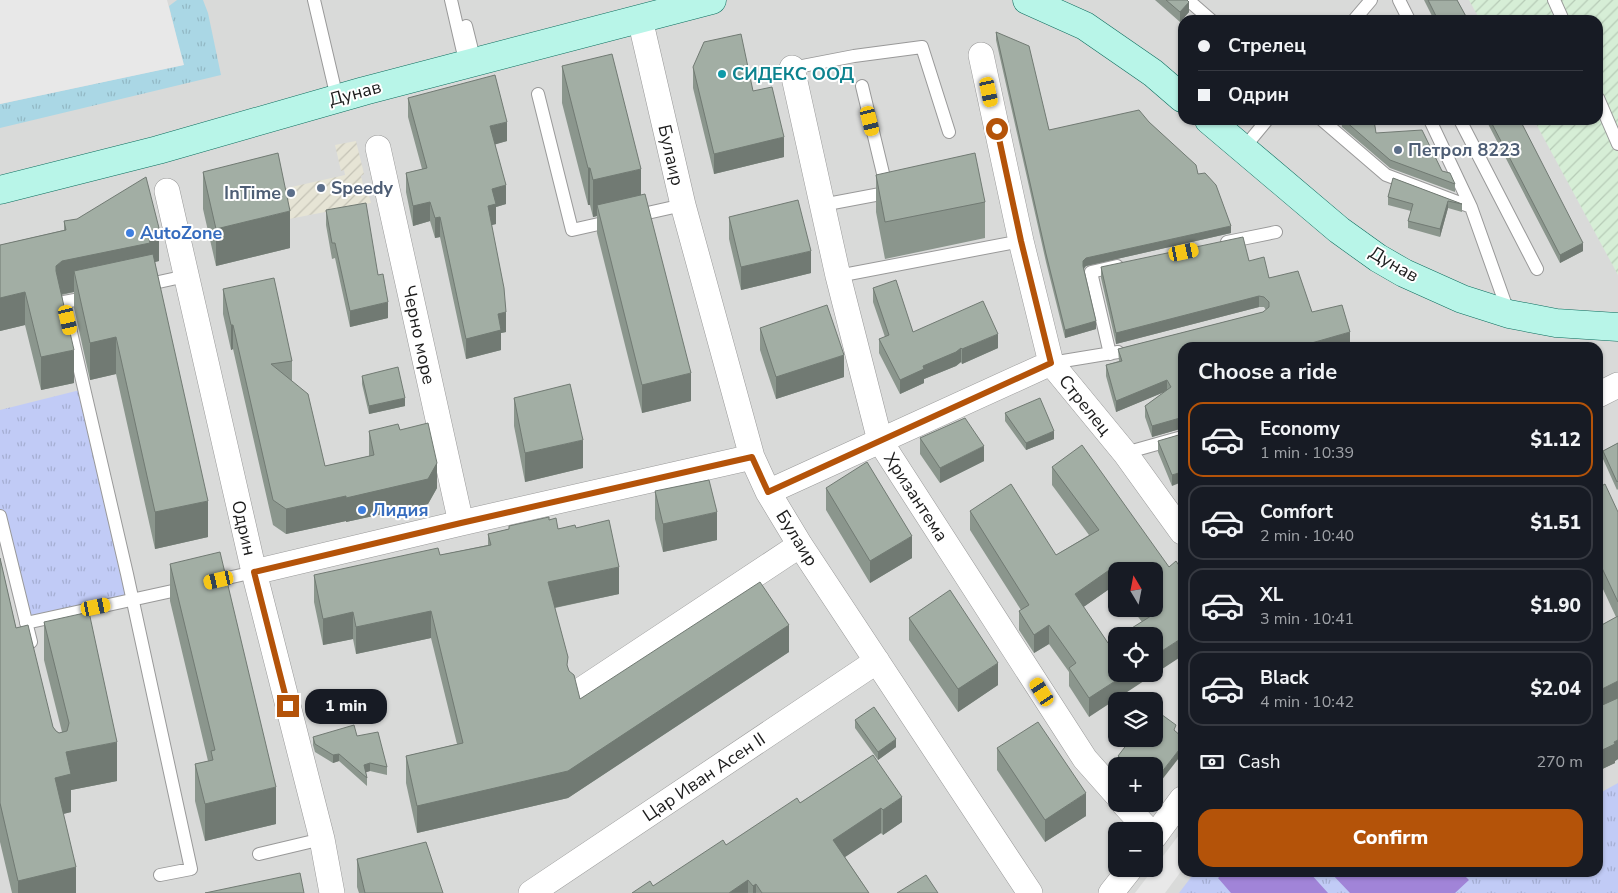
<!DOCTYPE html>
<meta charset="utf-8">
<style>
body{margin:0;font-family:"Nunito Sans",sans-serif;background:#20242c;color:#f1f3f6;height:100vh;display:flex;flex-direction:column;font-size:19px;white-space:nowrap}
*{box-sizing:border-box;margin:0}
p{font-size:16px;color:#9ea1a6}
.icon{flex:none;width:28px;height:28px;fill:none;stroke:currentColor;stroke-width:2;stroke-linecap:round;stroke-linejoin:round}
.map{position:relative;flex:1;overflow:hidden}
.drawer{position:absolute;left:1178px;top:342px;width:425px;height:535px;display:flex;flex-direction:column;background:#171b24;border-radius:15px;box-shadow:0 1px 4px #0004}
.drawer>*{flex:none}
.top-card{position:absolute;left:1178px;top:15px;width:425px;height:110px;border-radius:15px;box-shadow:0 1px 4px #0004;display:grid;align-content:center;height:110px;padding:0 20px;background:#171b24}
.needle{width:32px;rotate:350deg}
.controls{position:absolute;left:1108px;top:562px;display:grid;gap:10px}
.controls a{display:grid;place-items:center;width:55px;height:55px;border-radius:10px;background:#171b24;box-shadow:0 1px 4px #0004;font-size:25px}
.end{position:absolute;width:22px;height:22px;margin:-11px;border:6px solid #b45309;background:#fff;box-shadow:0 0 0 2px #fff}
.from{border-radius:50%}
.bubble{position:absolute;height:35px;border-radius:15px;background:#171b24;box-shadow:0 1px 4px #0004;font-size:16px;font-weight:800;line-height:35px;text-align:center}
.car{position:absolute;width:15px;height:30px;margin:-15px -8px;border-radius:6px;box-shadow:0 0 4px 1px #0007;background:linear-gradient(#f5c518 24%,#345 0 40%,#f5c518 0 76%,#345 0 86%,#f5c518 0)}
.top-card b{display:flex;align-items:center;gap:18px;height:48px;font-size:19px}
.top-card b+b{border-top:1px solid #363941}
.top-card i{width:12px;height:12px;background:#f1f3f6}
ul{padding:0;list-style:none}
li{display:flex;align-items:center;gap:15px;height:75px;margin:0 10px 8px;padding:0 10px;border:2px solid #363941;border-radius:15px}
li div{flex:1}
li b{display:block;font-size:19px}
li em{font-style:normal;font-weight:800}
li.current{border-color:#b45309}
li>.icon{width:45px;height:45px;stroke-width:1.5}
h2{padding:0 20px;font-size:22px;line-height:60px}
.pay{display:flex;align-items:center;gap:12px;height:55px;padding:0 20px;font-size:19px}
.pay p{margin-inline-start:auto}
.cta{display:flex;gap:10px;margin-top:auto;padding:10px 20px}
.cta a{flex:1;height:58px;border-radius:15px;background:#b45309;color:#fff;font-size:20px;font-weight:800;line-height:58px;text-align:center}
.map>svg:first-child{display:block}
.residential{fill:#d9dad9;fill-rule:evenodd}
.industrial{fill:url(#industrial-furrows)}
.military{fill:url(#military-furrows)}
.grass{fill:url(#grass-tufts)}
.park{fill:url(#park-tufts)}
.pitch{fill:#a184d8}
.parking{fill:#e8e8e8}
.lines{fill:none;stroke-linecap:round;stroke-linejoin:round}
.service-casing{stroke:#999;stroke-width:14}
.minor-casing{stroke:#999;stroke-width:26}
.secondary-casing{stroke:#0b6c5d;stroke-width:29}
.service{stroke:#fff;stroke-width:12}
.minor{stroke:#fff;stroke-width:25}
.secondary{stroke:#b8f5e8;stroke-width:28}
.wall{fill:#8b968d;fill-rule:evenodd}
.shaded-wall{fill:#717a73}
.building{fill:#a2aea4;stroke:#717a73}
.route{stroke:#b45309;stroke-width:6}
.culture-dot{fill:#0f9aa8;stroke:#fff;stroke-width:2}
.service-dot{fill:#5c6f8a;stroke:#fff;stroke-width:2}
.shop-dot{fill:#3f7fe0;stroke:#fff;stroke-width:2}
.labels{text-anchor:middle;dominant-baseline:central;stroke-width:4;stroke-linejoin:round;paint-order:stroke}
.culture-label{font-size:18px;font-weight:bold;fill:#0d838f;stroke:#fff;text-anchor:start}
.street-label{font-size:18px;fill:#1c1c1c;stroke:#fff}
.service-label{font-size:18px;font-weight:bold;fill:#4e5e75;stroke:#fff;text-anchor:start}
.shop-label{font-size:18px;font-weight:bold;fill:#366cbe;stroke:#fff;text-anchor:start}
</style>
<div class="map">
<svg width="1618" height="893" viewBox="0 0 1618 893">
<defs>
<pattern id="industrial-furrows" width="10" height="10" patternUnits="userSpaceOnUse" patternTransform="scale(1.25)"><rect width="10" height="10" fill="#e6e4d5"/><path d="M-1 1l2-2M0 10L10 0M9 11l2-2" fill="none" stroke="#c5c3b6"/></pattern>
<pattern id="military-furrows" width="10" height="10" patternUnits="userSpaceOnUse" patternTransform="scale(1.25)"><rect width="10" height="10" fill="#d6eed6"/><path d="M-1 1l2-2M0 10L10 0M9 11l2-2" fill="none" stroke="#b7ccb7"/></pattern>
<pattern id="grass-tufts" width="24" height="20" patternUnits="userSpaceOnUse" patternTransform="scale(1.25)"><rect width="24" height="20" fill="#aad7e5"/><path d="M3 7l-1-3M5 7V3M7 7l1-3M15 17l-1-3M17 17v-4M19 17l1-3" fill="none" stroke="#92b8c4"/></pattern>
<pattern id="park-tufts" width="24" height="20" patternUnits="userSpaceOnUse" patternTransform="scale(1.25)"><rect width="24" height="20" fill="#c1cbf6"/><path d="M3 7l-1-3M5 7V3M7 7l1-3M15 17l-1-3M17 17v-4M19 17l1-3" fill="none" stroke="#a5aed2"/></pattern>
</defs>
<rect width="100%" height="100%" fill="#e2ede7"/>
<path class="residential" d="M0 0H1618V893H0ZM1182 20H1598V120H1182ZM1182 348H1598V872H1182ZM1116 571H1154V609H1116ZM1116 636H1154V674H1116ZM1116 701H1154V739H1116ZM1116 766H1154V804H1116ZM1116 831H1154V869H1116Z"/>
<path class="industrial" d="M356 141 364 174 361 176 365 192H368L371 203 284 220 278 190 345 175 344 170 341 171 335 145Z"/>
<path class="military" d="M1469 0H1618V275L1534 120H1598V20H1480Z"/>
<path class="grass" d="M177 0H203L208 13 221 75 0 128V104L183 65 169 6Z"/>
<path class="park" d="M84 389 132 600 26 623 0 512V410Z
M1618 783V893H1179L1195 872H1598V794Z"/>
<path class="pitch" d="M1224 873H1310L1328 893H1231L1218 878Z
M1331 873H1462L1469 880 1455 893H1350Z"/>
<path class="parking" d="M0 0H167L184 65 0 104Z
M1182 831V870L1165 893H1135Z"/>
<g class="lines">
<defs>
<path id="service" d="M314 0 337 98
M451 0 466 65
M1188 0 1211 20
M1399 0 1409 20
M1554 0 1563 20
M1354 20 1371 0
M466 26 475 62
M792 68 854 56 922 47 949 132
M862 86 887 190
M538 94 572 230 612 221
M1598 98 1618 144
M1322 120 1386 175 1471 207
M1430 120 1471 207 1509 314
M1460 120 1537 269
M1243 149 1267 120
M822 205 891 192
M634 216 683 205
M1227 242 1276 232
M838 276 1021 241
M145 285 186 276
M91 297 64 302 127 574 191 869 160 875
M1110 354 1091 272 1117 266
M1051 363 1118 352
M1125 453 1182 437
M0 516 31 642
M210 582 254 572
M26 623 186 588
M259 854 322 839"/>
<path id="minor" d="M640 19 683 205 752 457 768 492 800 545 1030 893
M981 55 1021 241 1051 363 1125 453 1182 532
M792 68 838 276 880 441 1085 759 1116 794
M378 148 461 523
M167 191 254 572 322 839 332 893
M1598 395 1618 385
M768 492 1051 363
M254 572 461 523 752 457
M581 690 800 545
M1124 804 1149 831
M1154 837 1182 799
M531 893 877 661
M1111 893 1130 869"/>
<path id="secondary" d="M1027 0 1085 26 1153 73 1182 98
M1209 120 1339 230 1378 258 1404 273 1462 299 1509 314 1556 323 1618 327
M0 190 158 150 364 91 712 0"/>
</defs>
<use href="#service" class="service-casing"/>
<use href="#minor" class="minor-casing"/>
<use href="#secondary" class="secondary-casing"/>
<use href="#service" class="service"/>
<use href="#minor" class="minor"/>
<use href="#secondary" class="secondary"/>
</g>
<path class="wall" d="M1155 0H1187L1189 12 1180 22Z
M1424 0H1457L1468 20H1434Z
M996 32 1049 130 1149 122 1198 174 1231 233 1086 266 1084 269 1096 329 1065 338 1046 262 996 40Z
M562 66 641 195 691 401 642 413 597 233V216L593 217 590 205H588L562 103Z
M693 67 753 91 784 157 714 174 693 88Z
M408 98 507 141 495 144 506 204 496 207V224L491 225 506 332 501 333V350L466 359 440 237 435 238 430 221 413 226 406 192V173L422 169 408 117Z
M1341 120H1374L1376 133 1442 171 1455 184V192L1390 168 1342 127Z
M1486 120H1520L1583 251 1560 263Z
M203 172 290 248 216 266 203 209Z
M876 175 985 202V238L885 259 876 212Z
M1393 178 1462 204V212L1448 208 1440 237 1408 228V221L1411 211 1388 205V197Z
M326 210 388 318 350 327 335 258 332 259 326 225Z
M729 217 811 273 741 290 729 239Z
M64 221 159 261 155 262 208 537 155 549 116 374 90 380 74 308V292L62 295 74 383 41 390 25 325 0 331V245L64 230Z
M1249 261 1350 343 1182 348V430L1180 429 1152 437 1145 417V406L1166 391 1116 412 1106 376V365L1119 361 1118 349 1263 312 1266 310 1264 307H1259L1116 344 1101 278V267Z
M873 288 913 332 998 348 962 364 961 362 956 366 924 379V383L900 394 879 353V339L885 337 873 302Z
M223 289 292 361V381L325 466 369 456V431L400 430 437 488 428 504 346 522V521L286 534 273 525 233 349 231 350 223 314Z
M760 328 844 377 776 399 760 350Z
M362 376 405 406 369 414 362 384Z
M514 398 583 468 525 482 514 426Z
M1005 413 1054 439 1026 450 1005 421Z
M1182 434 1172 486 1158 452V441Z
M920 438 984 461 940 483 920 454Z
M1618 443V489L1617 490 1603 459V451Z
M1052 467 1169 567 1182 570 1089 717 1069 686V672L1049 644 1034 653 1019 630V611L1021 610 970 530V511L1056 555 1089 535 1052 485ZM1116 571H1154V609H1132L1142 622 1108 643 1083 607 1115 585 1116 588Z
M826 488 912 558 870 583 826 510Z
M1598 488 1618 512V759L1615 761V763L1598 771V627L1616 617 1602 587 1598 590Z
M655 491 717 540 663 552 655 519Z
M549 520 558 529 576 528 619 594 555 608 568 669 580 699 789 652 568 798 417 833 406 783V756L457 744 431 638 356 654 353 639 323 645 314 602V575L440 555 488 545V534L509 529V526Z
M0 558 16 628 53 727 56 731 59 733 62 732 44 660V622L117 781 71 790V812L63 814 76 893H12L0 842Z
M170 564 276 824 205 841 195 801V764L208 761 170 601Z
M909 618 998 685 958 712 909 640Z
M855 720 896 747 878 760 855 728Z
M1176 732 1154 766H1121L1118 764V756Z
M357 736 387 767V775L370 771 366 772 367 778V786L339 761 333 763 315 752 313 745V737Z
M997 748 1086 816 1045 842 997 770Z
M873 755 902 822 883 835 881 833 845 857 869 893H632L653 886 726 845 800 803Z
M357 859 443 893H359L357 887Z"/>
<path class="shaded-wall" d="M1189 2V12L1180 22V12Z
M507 122V141L490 146V126Z
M784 137V157L714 174V154Z
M588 168H590V205H588Z
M641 169V206L597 205V216L593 217V180Z
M506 185V204L496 207V224L488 226V206L492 189Z
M1448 201V208L1440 237V229Z
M430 202V221L413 226V206Z
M290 211V248L216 266V229Z
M440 217V237L435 238V218Z
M1231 226V233L1086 266 1083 269V261L1086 258Z
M159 228V261L150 263 74 271V292L62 294 56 299V266L62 261 147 231Z
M1583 243V251L1560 263V255Z
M811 251V273L741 290V267Z
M25 292V325L0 331V298Z
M1259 296V307L1116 344V333Z
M388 302V318L350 327V311Z
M506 312V332L501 333V350L466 359V339L498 314Z
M1096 321V329L1065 338V330Z
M231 325H233V349L231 350Z
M1350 332V343L1333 348H1294Z
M998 334V348L962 364V349Z
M116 337V374L90 380V343Z
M961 348V362L956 366 924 379V383L900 394V380L923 366Z
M74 350V383L41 390V357Z
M844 355V377L776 399V377Z
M691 373V401L642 413V385Z
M1167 380V391L1116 412V401Z
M405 398V406L369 414V406Z
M1180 418V429L1152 437V426Z
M1054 431V439L1026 450V443Z
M583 440V468L525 482V453Z
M984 446V461L940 483V468Z
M437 463V488L428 504 346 522V498Z
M1182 472V482L1172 486V475Z
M346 496V521L286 534V509Z
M208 501V537L155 549V512Z
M717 512V540L663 552V524Z
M912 536V558L870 583V561Z
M1115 566V585L1075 613V594Z
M619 567V594L548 609V582Z
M1602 568V587L1598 590V571Z
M431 611V638L356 654V627Z
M353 612V639L323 645V619Z
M789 625V652L568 798 417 833V806Z
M1049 625V644L1034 653V635Z
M1182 638V656L1089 717V698L1126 674H1154V656Z
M998 663V685L958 712V689Z
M1618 681V700L1598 710V691Z
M896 739V747L878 760V752Z
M1618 740V759L1615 761V763L1598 771V752Z
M117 742V781L71 790V812L55 816V778L66 752Z
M1182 746V754L1154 790V782Z
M339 754V761L333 763V755Z
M370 763V771L364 773V765Z
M276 787V824L205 841V804Z
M1086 793V816L1045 842V820Z
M902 797V822L883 835V810Z
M881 808V833L833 865V840Z
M76 867V893H18V881Z
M748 880V893H729Z
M756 884V893H753V886Z"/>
<path class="building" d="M1166 0H1187L1189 2 1180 12Z
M1428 0H1457L1468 20H1438Z
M996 32 1029 46 1049 130 1139 110 1149 122 1196 165 1198 174 1205 173 1216 185 1231 226 1086 258 1083 261V266L1096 321 1065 330 1046 254Z
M741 34 753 91 772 87 784 137 714 154 693 67 704 42Z
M612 54 641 169 593 180 590 168H588L562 66Z
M495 75 507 122 490 126 506 185 492 189 496 204 488 206 504 288 506 312 498 314 501 330 466 339 440 217 435 218 430 202 413 206 406 173 427 168 408 98Z
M1344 120H1374L1376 133 1422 130 1442 171 1450 173 1455 184 1390 160Z
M1490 120H1520L1583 243 1560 255Z
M278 153 290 211 216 229 203 172Z
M975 153 985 202 885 222 876 175Z
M146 177 159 228 147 231 150 243 62 261 56 266V271L74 350 41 357 25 292 0 298V245L66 230 64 221 77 219Z
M1393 178 1462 204 1448 201 1440 229 1408 221 1413 204 1388 197Z
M645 194 691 373 642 385 597 205Z
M798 200 811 251 741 267 729 217Z
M366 203 378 275 383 274 388 302 350 311 335 243H332L326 210Z
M1243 237 1249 261 1264 257 1269 278 1298 271 1312 312 1342 305 1350 332 1294 348H1182V419L1180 418 1152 426 1145 406 1171 387 1167 380 1116 401 1106 365 1122 361 1118 349 1263 312 1269 307V302L1264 297 1259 296 1116 333 1101 267Z
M153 254 208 501 155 512 116 337 90 343 74 271Z
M274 278 292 361 271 364 308 394 325 466 374 455 369 431 398 424 400 430 428 423 437 463 428 479 346 498V496L286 509 273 500 233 325H231L223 289Z
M896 280 913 332 983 301 998 334 962 349 961 348 956 352 923 366 924 369 900 380 879 339 889 335 873 288Z
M827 305 844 355 776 377 760 328Z
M398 367 405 398 369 406 362 376Z
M570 384 583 440 525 453 514 398Z
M1040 398 1054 431 1026 443 1005 413Z
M965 418 984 446 940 468 920 438Z
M1182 434V472L1172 475 1158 441Z
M1618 443V481L1617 482 1603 451Z
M1082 445 1169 567 1176 561 1182 570V638L1154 656V636H1119L1151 616 1146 609H1154V571H1118L1115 566 1075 594 1108 643 1116 638V674H1126L1089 698 1069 668 1076 663 1049 625 1034 635 1019 611 1029 605 970 511 1011 484 1056 555 1099 530 1052 467Z
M867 462 912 536 870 561 826 488Z
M709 480 717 512 663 524 655 491Z
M1605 484 1618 512V602L1602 568 1598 571V488Z
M549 517V520L556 518 558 529 575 525 576 528 609 520 619 567 548 582 568 657 567 665 569 671 574 675 580 699 760 582 789 625 568 771 417 806 406 756 463 743 431 611 356 627 353 612 323 619 314 575 438 548 440 555 491 545 488 534 509 529V526Z
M220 552 276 787 205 804 195 764 213 760 211 751 215 750 170 564Z
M0 558 16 628 28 625 53 727 56 731 59 733 67 731 69 723 44 622 89 612 117 742 66 752 71 774 55 778 76 867 18 881 0 803Z
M950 590 998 663 958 689 909 618Z
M1618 616V681L1598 691V627Z
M1618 698V740L1614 742 1615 744 1598 752V707Z
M874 707 896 739 878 752 855 720Z
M1154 709 1176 725 1174 730 1182 737V746L1154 782V766H1130L1118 756 1131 739H1154Z
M1038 722 1086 793 1045 820 997 748Z
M354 725 357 736 378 732 387 767 370 763 364 765 367 778 339 754 333 755 315 744 313 737Z
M873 755 902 797 883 810 881 808 833 840 869 893H762L756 884 753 886 748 880 729 893H632L650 881 653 886 723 840 726 845 797 798 800 803Z
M426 842 443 893H365L357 859Z
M300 873 304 893H205Z
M926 875 938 893H897Z"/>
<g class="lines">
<path class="route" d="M288 706 254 572 461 523 752 457 768 492 1051 363 1021 241 997 129"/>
</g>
<circle class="culture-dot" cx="722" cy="74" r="5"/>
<g class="service-dot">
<circle cx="1398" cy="150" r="5"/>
<circle cx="321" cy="188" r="5"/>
<circle cx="291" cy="193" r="5"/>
</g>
<g class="shop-dot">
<circle cx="130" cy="233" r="5"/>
<circle cx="362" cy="510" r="5"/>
</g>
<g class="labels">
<g class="culture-label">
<text x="732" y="74">СИДЕКС ООД</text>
</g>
<g class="street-label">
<text transform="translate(355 93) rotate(-15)">Дунав</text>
<text transform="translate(671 155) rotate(77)">Булаир</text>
<text transform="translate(1394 264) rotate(30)">Дунав</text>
<text transform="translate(419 335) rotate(78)">Черно море</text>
<text transform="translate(1085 405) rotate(51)">Стрелец</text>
<text transform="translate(916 497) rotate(57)">Хризантема</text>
<text transform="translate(244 528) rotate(77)">Одрин</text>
<text transform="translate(797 538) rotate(58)">Булаир</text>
<text transform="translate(704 777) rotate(-34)">Цар Иван Асен II</text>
</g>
<g class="service-label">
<text x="1408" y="150">Петрол 8223</text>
<text x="331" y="188">Speedy</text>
<text x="281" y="193" text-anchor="end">InTime</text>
</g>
<g class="shop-label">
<text x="140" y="233">AutoZone</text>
<text x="372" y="510">Лидия</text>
</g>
</g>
</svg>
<div class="controls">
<a><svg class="needle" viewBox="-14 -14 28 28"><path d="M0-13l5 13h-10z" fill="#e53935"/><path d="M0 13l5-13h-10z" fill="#9ea1a6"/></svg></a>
<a><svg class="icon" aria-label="locate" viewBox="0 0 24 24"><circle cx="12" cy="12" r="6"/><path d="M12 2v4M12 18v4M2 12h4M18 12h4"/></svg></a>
<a><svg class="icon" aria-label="layers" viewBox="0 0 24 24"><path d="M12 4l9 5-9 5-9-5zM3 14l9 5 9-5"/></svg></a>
<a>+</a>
<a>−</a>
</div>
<i class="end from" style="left:997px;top:129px"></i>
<i class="end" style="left:288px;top:706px"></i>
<div class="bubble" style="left:305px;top:689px;width:82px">1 min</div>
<i class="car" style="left:989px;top:92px;rotate:168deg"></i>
<i class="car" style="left:870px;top:121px;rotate:166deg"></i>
<i class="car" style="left:1184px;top:252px;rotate:78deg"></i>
<i class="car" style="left:68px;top:320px;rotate:167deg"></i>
<i class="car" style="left:219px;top:580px;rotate:257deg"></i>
<i class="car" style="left:96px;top:607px;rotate:78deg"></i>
<i class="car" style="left:1042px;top:692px;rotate:327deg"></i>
<div class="top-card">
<b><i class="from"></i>Стрелец</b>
<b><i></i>Одрин</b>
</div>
<section class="drawer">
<h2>Choose a ride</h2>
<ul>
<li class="current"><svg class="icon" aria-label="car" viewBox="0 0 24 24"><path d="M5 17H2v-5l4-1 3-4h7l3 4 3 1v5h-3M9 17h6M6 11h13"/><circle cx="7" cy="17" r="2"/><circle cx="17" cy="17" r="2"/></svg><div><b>Economy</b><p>1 min · 10:39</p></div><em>$1.12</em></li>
<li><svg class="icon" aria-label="car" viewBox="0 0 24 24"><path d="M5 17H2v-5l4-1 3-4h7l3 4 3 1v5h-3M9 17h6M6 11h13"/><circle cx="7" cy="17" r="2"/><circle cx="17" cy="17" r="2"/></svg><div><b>Comfort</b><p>2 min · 10:40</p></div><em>$1.51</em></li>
<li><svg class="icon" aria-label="car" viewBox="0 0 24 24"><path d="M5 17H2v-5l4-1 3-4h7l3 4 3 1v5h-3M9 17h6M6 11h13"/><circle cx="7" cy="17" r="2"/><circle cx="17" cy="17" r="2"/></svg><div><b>XL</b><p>3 min · 10:41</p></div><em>$1.90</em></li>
<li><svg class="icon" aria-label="car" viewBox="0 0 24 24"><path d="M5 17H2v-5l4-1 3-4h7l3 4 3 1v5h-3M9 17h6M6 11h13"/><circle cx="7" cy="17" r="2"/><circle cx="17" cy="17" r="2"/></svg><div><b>Black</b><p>4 min · 10:42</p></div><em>$2.04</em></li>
</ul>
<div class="pay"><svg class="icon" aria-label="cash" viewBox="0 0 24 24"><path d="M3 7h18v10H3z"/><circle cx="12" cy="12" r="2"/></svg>Cash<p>270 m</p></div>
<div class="cta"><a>Confirm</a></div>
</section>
</div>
